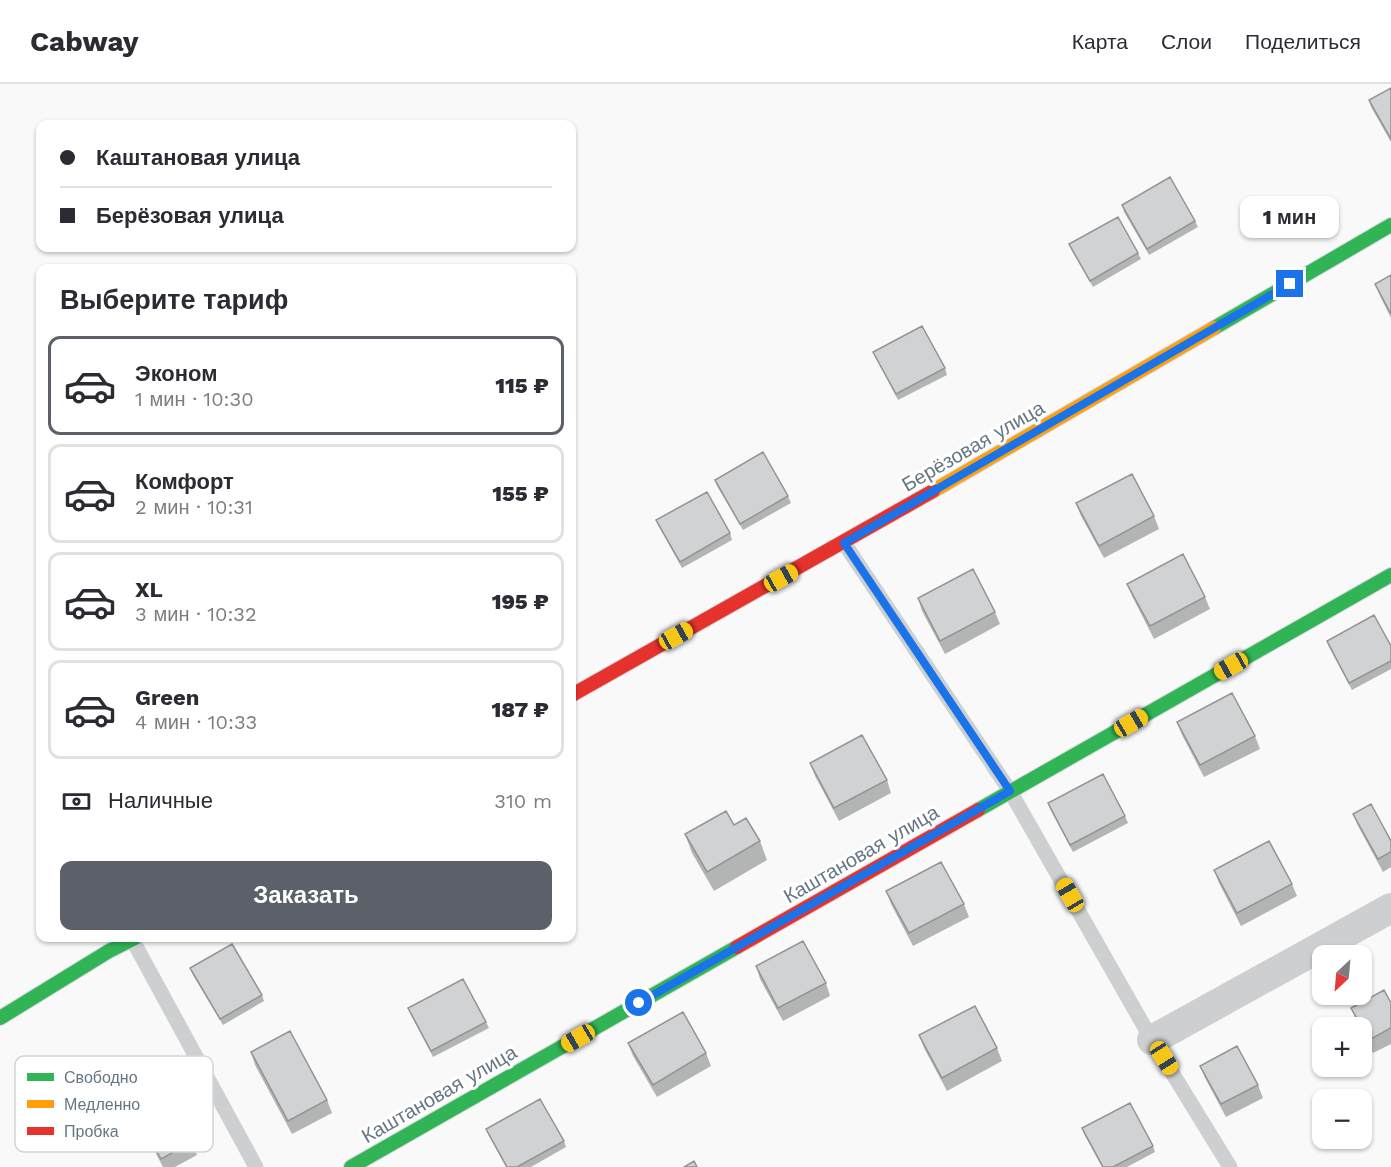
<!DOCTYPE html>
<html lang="ru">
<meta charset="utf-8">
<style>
body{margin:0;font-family:"Work Sans",sans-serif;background:#f2f2f3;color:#2b2b33;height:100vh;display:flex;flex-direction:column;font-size:22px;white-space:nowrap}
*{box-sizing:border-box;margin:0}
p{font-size:20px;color:#7c7c81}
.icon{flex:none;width:33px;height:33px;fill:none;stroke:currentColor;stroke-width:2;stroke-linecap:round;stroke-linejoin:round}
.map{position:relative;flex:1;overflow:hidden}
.details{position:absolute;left:36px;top:180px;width:540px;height:678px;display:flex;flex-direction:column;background:#fff;border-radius:12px;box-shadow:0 2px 4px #0004}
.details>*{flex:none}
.top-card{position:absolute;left:36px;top:36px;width:540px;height:132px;border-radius:12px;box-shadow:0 2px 4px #0004;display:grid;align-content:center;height:132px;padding:0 24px;background:#fff}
.needle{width:39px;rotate:206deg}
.controls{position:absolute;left:1312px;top:861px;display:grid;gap:12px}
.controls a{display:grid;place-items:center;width:60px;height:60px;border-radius:12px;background:#fff;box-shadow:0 2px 4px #0004;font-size:30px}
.end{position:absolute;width:27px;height:27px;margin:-14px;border:8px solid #1a73e8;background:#fff;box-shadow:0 0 0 3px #fff}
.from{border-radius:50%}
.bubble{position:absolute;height:42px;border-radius:12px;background:#fff;box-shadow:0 2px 4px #0004;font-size:20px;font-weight:800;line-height:42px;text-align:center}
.car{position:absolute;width:18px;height:36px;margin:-18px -9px;border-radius:8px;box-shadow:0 0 4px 2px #0007;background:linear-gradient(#f5c518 24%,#345 0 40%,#f5c518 0 76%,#345 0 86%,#f5c518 0)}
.top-card b{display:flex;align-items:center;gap:21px;height:57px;font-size:22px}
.top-card b+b{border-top:2px solid #e1e1e2}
.top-card i{width:15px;height:15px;background:#2b2b33}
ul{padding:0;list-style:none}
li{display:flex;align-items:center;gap:18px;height:99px;margin:0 12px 9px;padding:0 12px;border:3px solid #e1e1e2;border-radius:12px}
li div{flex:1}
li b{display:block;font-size:22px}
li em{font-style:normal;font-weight:800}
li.current{border-color:#5c6169}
li>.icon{width:54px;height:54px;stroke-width:1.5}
h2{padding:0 24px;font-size:27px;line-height:72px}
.pay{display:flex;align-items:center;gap:15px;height:66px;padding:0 24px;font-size:22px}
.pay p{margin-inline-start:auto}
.primary-button{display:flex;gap:12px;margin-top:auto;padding:12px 24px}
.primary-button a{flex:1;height:69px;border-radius:12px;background:#5c6169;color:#fff;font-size:24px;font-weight:800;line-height:69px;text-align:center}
header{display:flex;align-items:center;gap:36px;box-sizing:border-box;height:84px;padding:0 30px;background:#fff;border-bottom:2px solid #e1e1e2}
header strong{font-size:28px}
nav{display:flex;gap:33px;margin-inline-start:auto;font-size:21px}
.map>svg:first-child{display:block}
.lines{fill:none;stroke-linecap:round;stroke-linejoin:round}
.fast-casing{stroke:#d5d6d7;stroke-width:16}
.slow-casing{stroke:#d5d6d7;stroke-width:16}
.jam-casing{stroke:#d5d6d7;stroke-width:16}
.lane{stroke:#cecfd0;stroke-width:15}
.street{stroke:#cecfd0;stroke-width:30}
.fast{stroke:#30b455;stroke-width:14}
.slow{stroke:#ff9f0a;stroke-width:14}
.jam{stroke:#e5322d;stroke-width:14}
.wall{fill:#b3b5b5}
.building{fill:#d0d2d3;stroke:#929394;stroke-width:1.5}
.route{stroke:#1a73e8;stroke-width:8}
.labels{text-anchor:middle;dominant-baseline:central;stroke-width:6;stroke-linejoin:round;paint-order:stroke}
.street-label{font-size:20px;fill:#657683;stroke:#fff}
.key{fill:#fff;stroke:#d1d6da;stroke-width:1.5}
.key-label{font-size:16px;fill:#657683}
</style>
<header>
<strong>Cabway</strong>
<nav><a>Карта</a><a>Слои</a><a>Поделиться</a></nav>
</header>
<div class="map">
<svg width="1391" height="1083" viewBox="0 0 1391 1083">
<rect width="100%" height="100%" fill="#f9f9f9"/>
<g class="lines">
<defs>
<path id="fast" d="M1214 244 1391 141
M978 726 1391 491
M0 934 109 867 135 854
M351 1083 737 863"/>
<path id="slow" d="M933 407 1214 244"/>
<path id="jam" d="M572 611 933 407
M737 863 978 726"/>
</defs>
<use href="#fast" class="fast-casing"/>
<use href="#slow" class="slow-casing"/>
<use href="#jam" class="jam-casing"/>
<path class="lane" d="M844 459 1010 707 1152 956 1230 1083
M132 855 256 1083"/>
<path class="street" d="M1152 956 1391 824"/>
<use href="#fast" class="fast"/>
<use href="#slow" class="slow"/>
<use href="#jam" class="jam"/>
</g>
<path class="wall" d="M1391 4V58L1371 23 1369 16Z
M1122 121 1195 137 1198 143 1149 171 1124 128Z
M1069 160 1138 169 1141 175 1093 203 1072 167Z
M1391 191V234L1380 212 1375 200Z
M873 268 945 284 947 291 898 316 876 274Z
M715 396 788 412 791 419 743 446 717 402Z
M1076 419 1154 432 1159 445 1104 474 1081 432Z
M656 436 730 449 732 456 682 484 659 443Z
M1127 500 1205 513 1210 525 1154 555 1132 512Z
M918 514 995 528 1000 540 945 570 922 527Z
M1327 557 1391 562V585L1352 606 1329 563Z
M1177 638 1255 652 1260 665 1204 693 1182 651Z
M810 679 887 696 891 709 839 737 815 692Z
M1048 719 1125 732 1128 739 1073 768 1050 725Z
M1353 730 1391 757V783L1383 788 1358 742Z
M734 741 760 757 767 776 714 807 692 769 685 750Z
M1214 786 1292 800 1297 812 1241 842 1219 799Z
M886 807 964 820 969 833 913 862 891 820Z
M756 882 826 899 830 912 783 937 760 895Z
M190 884 262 911 264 917 223 941 193 891Z
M1391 919V960L1373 969 1362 948V944H1360L1356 936 1351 924Z
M408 924 486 938 489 944 433 973 411 931Z
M919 951 997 964 1002 977 947 1007 924 964Z
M628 959 706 969 711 982 657 1013 633 972Z
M251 968 327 1016 332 1029 292 1050 255 981Z
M1200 982 1258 1001 1263 1014 1226 1033 1205 994Z
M137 1030 192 1058 197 1071 175 1083H163L142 1043Z
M1082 1044 1153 1062 1155 1068 1127 1083H1102L1084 1050Z
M486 1045 564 1057 566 1063 531 1083H506L489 1052Z"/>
<path class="building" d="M1391 4V55L1369 16Z
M1170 93 1195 137 1147 165 1122 121Z
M1118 133 1138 169 1090 197 1069 160Z
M1391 191V230L1375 200Z
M922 242 945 284 896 310 873 268Z
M763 368 788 412 740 440 715 396Z
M1132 390 1154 432 1099 462 1076 419Z
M707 408 730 449 680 478 656 436Z
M1183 470 1205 513 1150 542 1127 500Z
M973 485 995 528 940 557 918 514Z
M1374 531 1391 562V577L1349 599 1327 557Z
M1232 609 1255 652 1200 681 1177 638Z
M862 651 887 696 834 724 810 679Z
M1103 690 1125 732 1070 761 1048 719Z
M1371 720 1391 757V768L1378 775 1353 730Z
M726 727 734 741 746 734 760 757 707 788 685 750Z
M1269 757 1292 800 1237 829 1214 786Z
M941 778 964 820 909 849 886 807Z
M803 857 826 899 778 924 756 882Z
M232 860 262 911 220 935 190 884Z
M463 895 486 938 431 967 408 924Z
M1384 906 1391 919V944L1369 956 1351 924Z
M975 922 997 964 942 994 919 951Z
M683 928 706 969 653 1001 628 959Z
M290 947 327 1016 288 1037 251 968Z
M1237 962 1258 1001 1221 1020 1200 982Z
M168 1013 192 1058 161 1075 137 1030Z
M540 1015 564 1057 517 1083H507L486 1045Z
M1130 1019 1153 1062 1113 1083H1103L1082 1044Z
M694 1077 697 1083H684Z"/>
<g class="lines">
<path class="route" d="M639 919 1010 707 844 459 1290 200"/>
</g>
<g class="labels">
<g class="street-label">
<text transform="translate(973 362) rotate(-30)">Берёзовая улица</text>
<text transform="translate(861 770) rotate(-30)">Каштановая улица</text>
<text transform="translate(439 1010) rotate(-30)">Каштановая улица</text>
</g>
</g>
<rect x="15" y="972" width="198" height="96" rx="9" class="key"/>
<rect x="27" y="989" width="27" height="8" fill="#30b455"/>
<rect x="27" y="1016" width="27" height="8" fill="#ff9f0a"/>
<rect x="27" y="1043" width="27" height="8" fill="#e5322d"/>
<g class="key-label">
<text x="64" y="999">Свободно</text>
<text x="64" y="1026">Медленно</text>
<text x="64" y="1053">Пробка</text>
</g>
</svg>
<div class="controls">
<a><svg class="needle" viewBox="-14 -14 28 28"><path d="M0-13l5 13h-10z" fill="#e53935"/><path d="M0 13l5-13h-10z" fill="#7c7c81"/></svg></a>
<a>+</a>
<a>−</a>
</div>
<i class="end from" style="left:639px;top:919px"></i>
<i class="end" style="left:1290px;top:200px"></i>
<div class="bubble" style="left:1240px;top:112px;width:99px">1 мин</div>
<i class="car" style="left:781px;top:494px;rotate:61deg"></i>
<i class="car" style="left:676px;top:552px;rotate:61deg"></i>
<i class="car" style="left:1231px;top:582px;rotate:241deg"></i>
<i class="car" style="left:1131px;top:639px;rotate:60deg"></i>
<i class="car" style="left:1070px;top:811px;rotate:330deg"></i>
<i class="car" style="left:578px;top:954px;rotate:240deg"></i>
<i class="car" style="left:1164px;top:974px;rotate:148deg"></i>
<div class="top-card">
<b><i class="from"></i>Каштановая улица</b>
<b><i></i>Берёзовая улица</b>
</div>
<section class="details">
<h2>Выберите тариф</h2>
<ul>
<li class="current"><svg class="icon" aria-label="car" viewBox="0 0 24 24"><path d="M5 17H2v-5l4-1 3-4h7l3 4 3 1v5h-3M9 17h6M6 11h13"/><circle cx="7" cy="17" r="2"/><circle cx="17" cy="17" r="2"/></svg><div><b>Эконом</b><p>1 мин · 10:30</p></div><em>115 ₽</em></li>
<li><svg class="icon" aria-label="car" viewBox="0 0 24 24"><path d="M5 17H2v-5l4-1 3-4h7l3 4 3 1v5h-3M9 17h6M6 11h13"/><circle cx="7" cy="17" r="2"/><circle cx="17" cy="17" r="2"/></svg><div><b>Комфорт</b><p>2 мин · 10:31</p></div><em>155 ₽</em></li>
<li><svg class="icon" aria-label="car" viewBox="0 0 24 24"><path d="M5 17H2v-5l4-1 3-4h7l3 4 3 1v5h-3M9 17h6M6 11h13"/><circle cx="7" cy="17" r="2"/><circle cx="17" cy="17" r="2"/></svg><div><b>XL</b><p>3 мин · 10:32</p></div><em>195 ₽</em></li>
<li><svg class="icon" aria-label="car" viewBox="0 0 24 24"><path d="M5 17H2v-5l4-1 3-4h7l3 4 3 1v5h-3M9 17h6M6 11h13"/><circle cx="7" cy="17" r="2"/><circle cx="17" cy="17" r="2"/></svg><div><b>Green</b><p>4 мин · 10:33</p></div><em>187 ₽</em></li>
</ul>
<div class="pay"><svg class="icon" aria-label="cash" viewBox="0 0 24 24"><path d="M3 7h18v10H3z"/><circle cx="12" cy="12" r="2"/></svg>Наличные<p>310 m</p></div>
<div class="primary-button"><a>Заказать</a></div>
</section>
</div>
